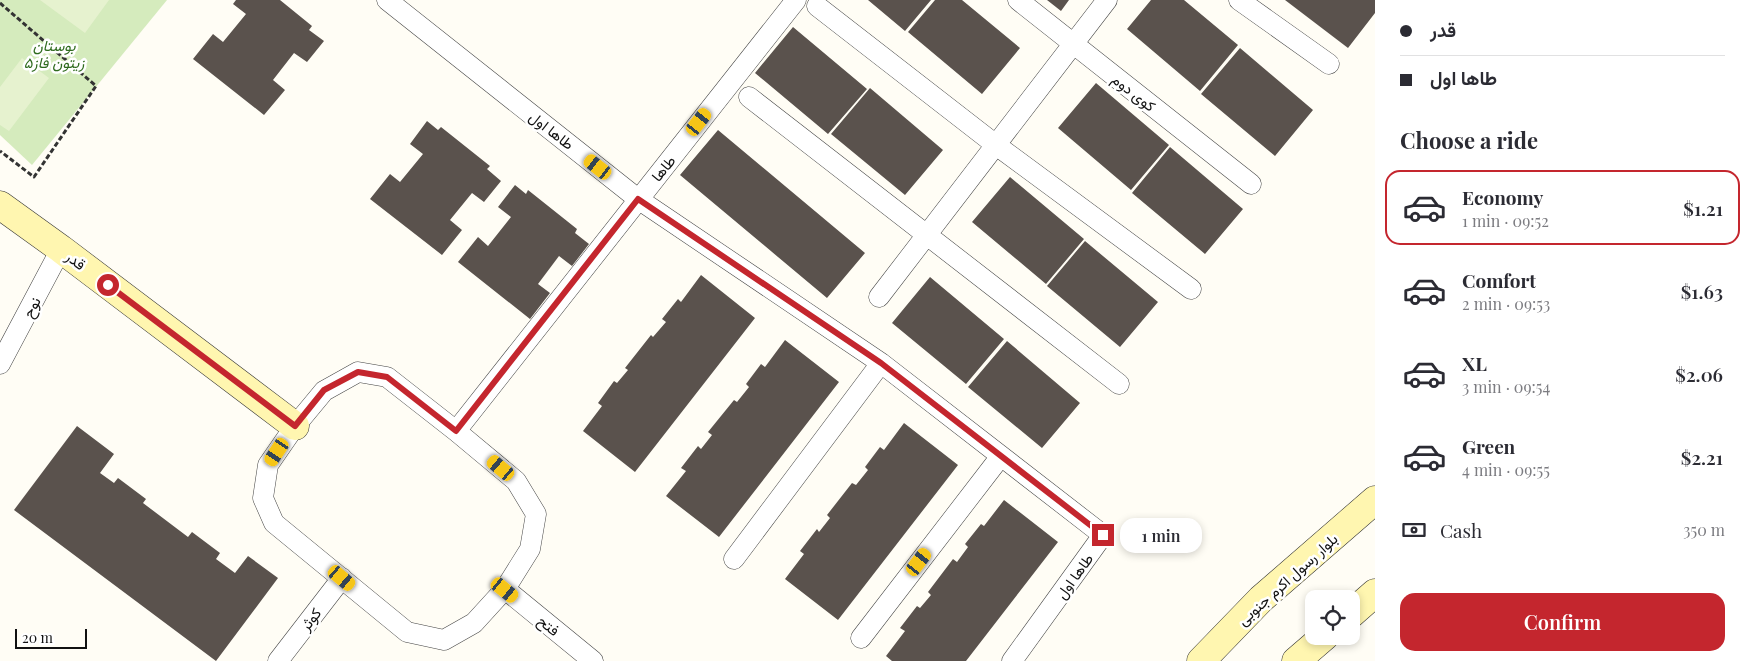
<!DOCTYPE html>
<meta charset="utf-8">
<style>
body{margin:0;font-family:"Playfair Display",Vazirmatn,serif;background:#f7f7f7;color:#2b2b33;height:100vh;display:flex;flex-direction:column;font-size:19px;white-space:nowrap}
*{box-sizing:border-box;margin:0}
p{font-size:16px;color:#7c7c81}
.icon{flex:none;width:28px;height:28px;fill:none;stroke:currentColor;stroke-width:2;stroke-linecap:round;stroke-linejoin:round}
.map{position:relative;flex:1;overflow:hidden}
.details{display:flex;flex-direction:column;background:#fff;width:375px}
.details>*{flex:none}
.banner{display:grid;align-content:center;height:110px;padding:0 25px;background:#fff}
.buttons{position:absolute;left:1305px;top:590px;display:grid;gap:10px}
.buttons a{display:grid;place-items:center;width:55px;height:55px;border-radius:10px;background:#fff;box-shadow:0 2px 8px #0003;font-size:25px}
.scale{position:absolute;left:15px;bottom:12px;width:72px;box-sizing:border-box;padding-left:5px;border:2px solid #111;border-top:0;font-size:14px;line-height:18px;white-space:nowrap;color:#111;-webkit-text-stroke:4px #fff;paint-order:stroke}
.end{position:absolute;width:22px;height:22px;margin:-11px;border:6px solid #c4262e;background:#fff;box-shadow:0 0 0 2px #fff}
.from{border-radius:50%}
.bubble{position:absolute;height:35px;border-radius:15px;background:#fff;box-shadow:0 2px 8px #0003;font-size:16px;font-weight:600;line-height:35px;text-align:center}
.car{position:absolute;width:15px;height:30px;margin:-15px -8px;border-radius:6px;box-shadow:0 0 4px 1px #0007;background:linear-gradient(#f5c518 24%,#345 0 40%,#f5c518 0 76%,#345 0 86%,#f5c518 0)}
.banner b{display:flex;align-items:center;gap:18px;height:48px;font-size:19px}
.banner b+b{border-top:1px solid #e1e1e2}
.banner i{width:12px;height:12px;background:#2b2b33}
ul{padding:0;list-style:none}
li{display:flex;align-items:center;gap:15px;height:75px;margin:0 10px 8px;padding:0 15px;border:2px solid transparent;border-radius:15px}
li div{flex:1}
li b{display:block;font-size:19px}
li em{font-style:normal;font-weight:600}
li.current{border-color:#c4262e}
li>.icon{width:45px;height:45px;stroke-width:1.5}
h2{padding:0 25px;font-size:22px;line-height:60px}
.pay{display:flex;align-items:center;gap:12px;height:55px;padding:0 25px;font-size:19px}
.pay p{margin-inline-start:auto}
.button{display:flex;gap:10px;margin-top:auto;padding:10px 25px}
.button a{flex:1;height:58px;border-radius:15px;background:#c4262e;color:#fff;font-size:20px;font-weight:600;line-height:58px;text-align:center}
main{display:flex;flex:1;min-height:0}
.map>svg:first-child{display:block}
.green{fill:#d5ebbd}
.pitch{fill:#e6f2cf}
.building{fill:#5a524d}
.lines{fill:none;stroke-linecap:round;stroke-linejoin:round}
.street-casing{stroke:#444;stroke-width:21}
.secondary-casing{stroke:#333;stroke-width:29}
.path{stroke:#333;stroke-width:3;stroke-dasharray:5 2.5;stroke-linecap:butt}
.street{stroke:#fff;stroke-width:20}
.secondary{stroke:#fff6b0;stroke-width:28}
.route{stroke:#c4262e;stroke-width:6}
.labels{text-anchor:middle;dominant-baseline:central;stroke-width:5;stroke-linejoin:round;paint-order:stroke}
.park-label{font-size:15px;font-style:italic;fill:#2f6b1f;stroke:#fff}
.street-label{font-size:15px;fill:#111;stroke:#fff}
</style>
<main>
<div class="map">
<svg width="1375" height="661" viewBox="0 0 1375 661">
<rect width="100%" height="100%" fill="#fffdf5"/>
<path class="green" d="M0 0H167L32 165 0 135Z"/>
<path class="pitch" d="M40 0H109L85 33Z
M22 58 49 78 9 131 0 125V87Z"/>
<path class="building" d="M236 0H280L312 26 309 30 324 41 307 62 294 53 273 80 285 90 264 115 193 59 213 34 223 42 246 14 233 4Z
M868 0H931L905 31Z
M935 0H962L1020 48 982 94 908 32Z
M1047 0H1069L1061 11Z
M1151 0H1184L1238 45 1200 91 1127 29Z
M1285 0H1375V13L1348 48Z
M793 27 867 89 828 134 755 73Z
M1240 48 1313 110 1275 156 1201 94Z
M1096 83 1169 145 1131 190 1058 128Z
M870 88 943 150 905 195 831 134Z
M427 121 438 130 441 127 490 166 487 169 501 181 484 202 472 193 450 220 462 230 442 255 370 199 390 174 400 182 423 154 410 144Z
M718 130 865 253 827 298 680 175Z
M1170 147 1243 209 1205 254 1132 193Z
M1010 177 1084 239 1046 284 972 222Z
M515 185 526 194 528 190 577 229 575 233 589 244 572 266 559 256 538 284 550 293 530 319 458 262 478 237 488 246 511 217 498 207Z
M1085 241 1158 302 1120 347 1047 286Z
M701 275 755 318 635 472 583 431 602 406 598 403 614 381 617 383 628 370 625 368 651 335 653 337 666 322 662 319 678 299 681 302Z
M930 277 1004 339 966 384 892 323Z
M785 340 839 382 719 537 666 496 686 471 681 468 698 446 701 449 712 435 708 432 734 400 737 402 749 387 746 384 761 364 765 367Z
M1007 341 1080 403 1042 448 968 387Z
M904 423 958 465 838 620 785 579 804 554 800 551 817 529 819 532 830 518 827 515 852 483 856 485 868 470 865 467 880 447 884 450Z
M77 426 114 454 100 473 114 483 118 478 146 499 143 503 188 537 192 532 220 553 216 559 235 573 248 556 278 578 216 661 14 510Z
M1004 500 1058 542 966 661H892L886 656 905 631 900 628 917 606 920 608 931 595 928 592 953 559 957 562 968 547 965 544 981 524 984 526Z"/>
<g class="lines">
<defs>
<path id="street" d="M387 0 638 199 881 363 1103 535 1012 661
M1018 0 1251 184
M1239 0 1329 64
M817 6 996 145 1191 289
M749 97 1119 384
M879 297 1107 0
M0 364 61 249
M358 372 387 377 456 431 516 481 536 514 530 549 505 589 474 623 444 640 407 632 274 523 263 498 268 465 295 426 324 391Z
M456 431 796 0
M734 559 881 363
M505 589 593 661
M861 638 1001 456
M278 661 342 578"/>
<path id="secondary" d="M0 205 61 249 295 426
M1351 614 1375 593
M1201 661 1261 599 1375 500
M1296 661 1325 636"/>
</defs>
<use href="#street" class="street-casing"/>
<use href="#secondary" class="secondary-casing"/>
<path class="path" d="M0 3 96 86 34 177 0 151"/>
<use href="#street" class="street"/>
<use href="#secondary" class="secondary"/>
</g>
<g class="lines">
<path class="route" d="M108 285 295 426 324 390 358 372 387 377 456 431 638 199 881 363 1103 535"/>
</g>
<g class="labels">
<g class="park-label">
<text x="54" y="45">بوستان<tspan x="54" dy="17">زیتون فاز۵</tspan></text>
</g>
<g class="street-label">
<text transform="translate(1134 92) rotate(38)">کوی دوم</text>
<text transform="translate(552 130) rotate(38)">طاها اول</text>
<text transform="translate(663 168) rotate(-51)">طاها</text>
<text transform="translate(76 260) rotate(37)">قدر</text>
<text transform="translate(31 307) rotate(-62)">نوح</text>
<text transform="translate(1074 576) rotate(-54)">طاها اول</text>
<text transform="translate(1287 579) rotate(-42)">بلوار رسول اکرم جنوبی</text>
<text transform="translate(310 619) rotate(-52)">کوثر</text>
<text transform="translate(549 625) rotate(39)">فتح</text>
</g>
</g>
</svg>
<div class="buttons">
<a><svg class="icon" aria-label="locate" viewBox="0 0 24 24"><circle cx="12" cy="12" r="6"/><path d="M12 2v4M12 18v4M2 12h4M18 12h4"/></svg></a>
</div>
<div class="scale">20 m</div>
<i class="end from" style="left:108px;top:285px"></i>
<i class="end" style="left:1103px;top:535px"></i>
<div class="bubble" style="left:1120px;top:518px;width:82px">1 min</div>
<i class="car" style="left:699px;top:122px;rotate:38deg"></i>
<i class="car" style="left:598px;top:167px;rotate:308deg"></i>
<i class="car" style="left:277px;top:452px;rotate:214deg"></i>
<i class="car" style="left:501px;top:468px;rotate:310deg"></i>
<i class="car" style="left:919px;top:562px;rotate:37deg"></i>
<i class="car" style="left:342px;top:578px;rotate:130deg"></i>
<i class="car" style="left:505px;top:590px;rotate:129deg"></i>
</div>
<section class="details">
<div class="banner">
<b><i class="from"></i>قدر</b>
<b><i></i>طاها اول</b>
</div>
<h2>Choose a ride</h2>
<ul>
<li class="current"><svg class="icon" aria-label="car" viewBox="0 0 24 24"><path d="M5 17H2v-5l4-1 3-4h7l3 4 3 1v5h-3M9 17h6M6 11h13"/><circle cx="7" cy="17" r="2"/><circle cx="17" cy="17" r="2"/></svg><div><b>Economy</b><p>1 min · 09:52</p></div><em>$1.21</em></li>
<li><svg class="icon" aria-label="car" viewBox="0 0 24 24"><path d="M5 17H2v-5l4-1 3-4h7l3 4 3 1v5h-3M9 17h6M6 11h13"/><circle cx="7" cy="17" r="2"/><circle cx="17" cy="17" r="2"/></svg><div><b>Comfort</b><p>2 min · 09:53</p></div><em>$1.63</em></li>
<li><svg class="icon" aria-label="car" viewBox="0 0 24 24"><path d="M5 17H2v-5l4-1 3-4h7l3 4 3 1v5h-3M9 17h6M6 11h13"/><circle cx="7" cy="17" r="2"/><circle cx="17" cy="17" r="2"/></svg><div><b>XL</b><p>3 min · 09:54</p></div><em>$2.06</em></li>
<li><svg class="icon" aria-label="car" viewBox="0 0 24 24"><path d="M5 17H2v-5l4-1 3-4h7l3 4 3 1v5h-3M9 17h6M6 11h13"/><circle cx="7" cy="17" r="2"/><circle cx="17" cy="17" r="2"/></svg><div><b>Green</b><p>4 min · 09:55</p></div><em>$2.21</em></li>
</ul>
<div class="pay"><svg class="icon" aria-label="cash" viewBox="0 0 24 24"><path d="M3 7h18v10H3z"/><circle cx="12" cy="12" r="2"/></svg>Cash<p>350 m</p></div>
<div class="button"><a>Confirm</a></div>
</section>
</main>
